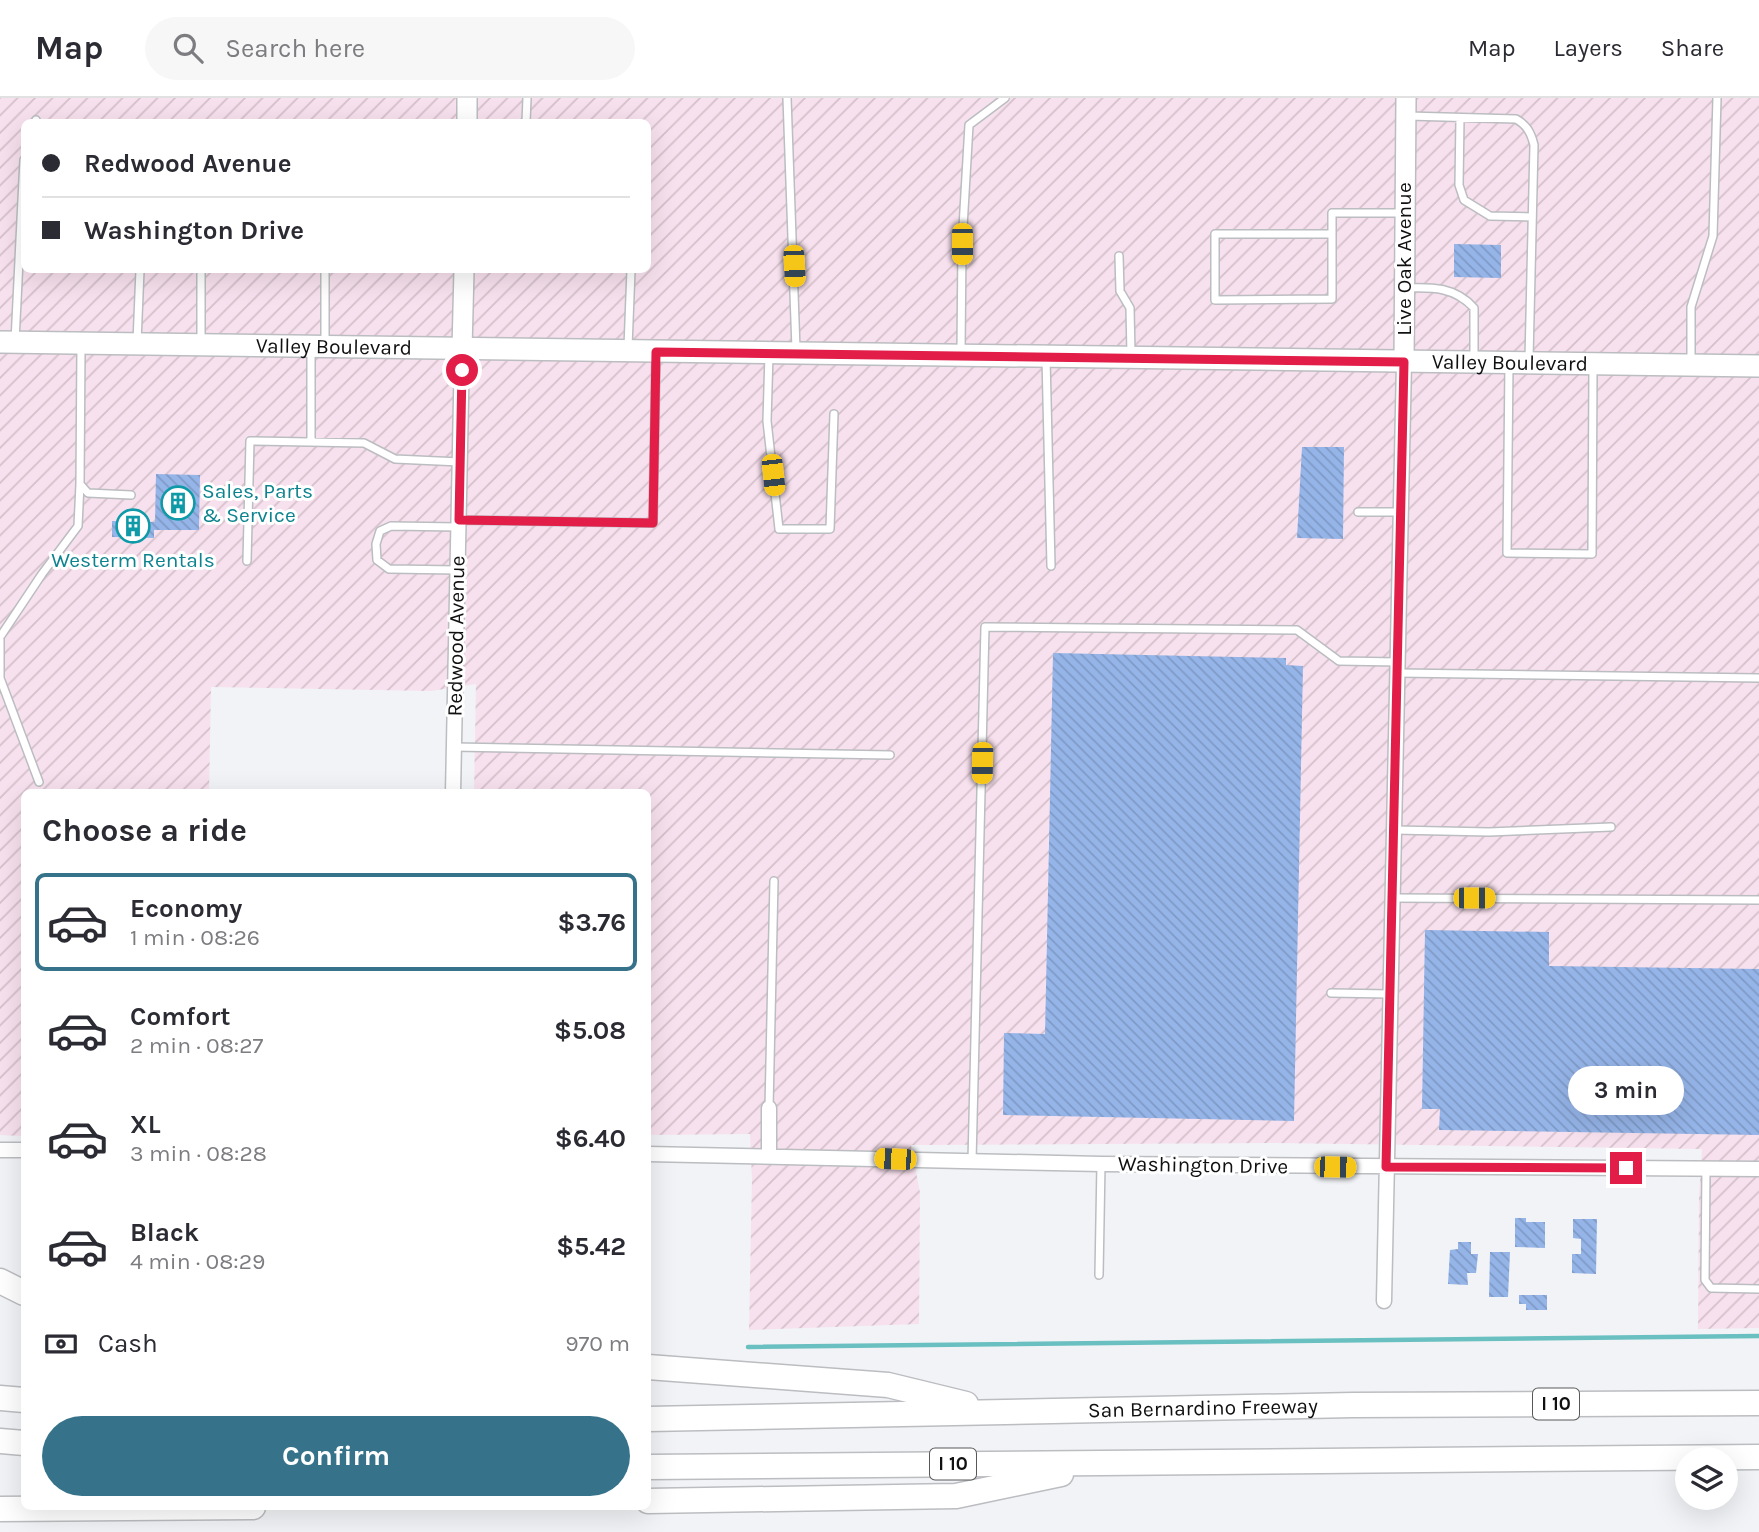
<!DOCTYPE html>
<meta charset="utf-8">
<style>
body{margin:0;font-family:Karla,sans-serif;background:#f7f7f7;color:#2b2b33;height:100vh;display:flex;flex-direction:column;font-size:26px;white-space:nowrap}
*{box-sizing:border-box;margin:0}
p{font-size:23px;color:#7c7c81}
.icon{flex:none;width:38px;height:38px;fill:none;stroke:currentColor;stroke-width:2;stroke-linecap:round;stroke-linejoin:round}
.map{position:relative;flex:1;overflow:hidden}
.sheet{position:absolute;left:21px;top:691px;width:630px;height:721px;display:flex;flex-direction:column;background:#fff;border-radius:10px;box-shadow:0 7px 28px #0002}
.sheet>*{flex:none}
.top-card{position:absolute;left:21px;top:21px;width:630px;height:154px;border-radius:10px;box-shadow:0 7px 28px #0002;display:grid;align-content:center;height:154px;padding:0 21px;background:#fff}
.buttons{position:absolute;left:1675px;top:1349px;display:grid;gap:14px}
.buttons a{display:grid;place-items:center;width:63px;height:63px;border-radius:50%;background:#fff;box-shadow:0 7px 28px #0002;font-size:35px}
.end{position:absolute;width:32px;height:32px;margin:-16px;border:9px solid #e11d48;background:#fff;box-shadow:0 0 0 4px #fff}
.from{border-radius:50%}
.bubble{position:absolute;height:49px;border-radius:24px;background:#fff;box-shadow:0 7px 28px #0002;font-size:23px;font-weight:700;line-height:49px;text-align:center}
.car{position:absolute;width:21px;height:42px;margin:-21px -10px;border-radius:9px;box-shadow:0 0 5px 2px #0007;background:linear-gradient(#f5c518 24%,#345 0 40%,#f5c518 0 76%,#345 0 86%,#f5c518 0)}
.top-card b{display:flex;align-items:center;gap:24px;height:66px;font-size:26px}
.top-card b+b{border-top:2px solid #e1e1e2}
.top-card i{width:18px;height:18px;background:#2b2b33}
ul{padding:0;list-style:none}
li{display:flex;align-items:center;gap:21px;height:98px;margin:0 14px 10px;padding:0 7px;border:4px solid transparent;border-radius:10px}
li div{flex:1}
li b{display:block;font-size:26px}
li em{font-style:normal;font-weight:700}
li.current{border-color:#36738a}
li>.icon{width:63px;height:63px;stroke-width:1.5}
h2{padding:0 21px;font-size:32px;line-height:84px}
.pay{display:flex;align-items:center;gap:18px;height:77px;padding:0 21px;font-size:26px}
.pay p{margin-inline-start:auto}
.button{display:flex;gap:14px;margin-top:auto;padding:14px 21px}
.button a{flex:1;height:80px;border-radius:42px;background:#36738a;color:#fff;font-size:28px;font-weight:700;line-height:80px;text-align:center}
header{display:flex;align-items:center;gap:42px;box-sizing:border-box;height:98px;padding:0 35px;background:#fff;border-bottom:2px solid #e1e1e2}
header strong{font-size:33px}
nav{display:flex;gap:38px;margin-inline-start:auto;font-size:24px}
.search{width:490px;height:63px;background:#f7f7f7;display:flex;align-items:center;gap:18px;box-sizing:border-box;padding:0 24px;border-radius:38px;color:#7c7c81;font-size:26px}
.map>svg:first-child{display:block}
.industrial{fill:url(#industrial-furrows);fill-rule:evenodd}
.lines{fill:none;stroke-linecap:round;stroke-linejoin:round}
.stream{stroke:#6abfc0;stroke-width:4.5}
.building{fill:url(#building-back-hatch)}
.lane-casing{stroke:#bbbdc0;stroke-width:10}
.street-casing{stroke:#bbbdc0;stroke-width:17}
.secondary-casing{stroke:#bbbdc0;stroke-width:22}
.primary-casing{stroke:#bbbdc0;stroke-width:24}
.highway-casing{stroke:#bbbdc0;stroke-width:27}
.lane{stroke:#fff;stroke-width:7}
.street{stroke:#fff;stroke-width:14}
.secondary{stroke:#fff;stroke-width:19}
.primary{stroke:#fff;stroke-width:21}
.highway{stroke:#fff;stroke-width:24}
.route{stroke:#e11d48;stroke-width:9}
.labels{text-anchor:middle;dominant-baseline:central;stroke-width:6;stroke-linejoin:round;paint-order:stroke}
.shield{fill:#fff;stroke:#585858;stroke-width:2}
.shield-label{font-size:19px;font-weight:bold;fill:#101011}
.street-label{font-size:21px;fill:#101011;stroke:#fff}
.culture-label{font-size:21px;fill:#0d838f;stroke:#fff;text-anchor:start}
</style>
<header>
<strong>Map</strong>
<div class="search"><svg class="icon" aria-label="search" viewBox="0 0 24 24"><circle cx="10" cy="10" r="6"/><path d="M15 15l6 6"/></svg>Search here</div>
<nav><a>Map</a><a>Layers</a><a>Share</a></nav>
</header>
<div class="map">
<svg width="1759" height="1434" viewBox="0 0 1759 1434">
<defs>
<pattern id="industrial-furrows" width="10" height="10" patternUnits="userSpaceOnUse" patternTransform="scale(1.75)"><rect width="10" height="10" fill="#f8e1ee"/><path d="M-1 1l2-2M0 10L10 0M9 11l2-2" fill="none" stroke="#d4c0cb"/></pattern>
<pattern id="building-back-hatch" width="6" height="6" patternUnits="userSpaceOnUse" patternTransform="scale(1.75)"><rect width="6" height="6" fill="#95b4e8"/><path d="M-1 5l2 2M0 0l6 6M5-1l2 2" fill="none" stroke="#7f9ac6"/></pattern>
</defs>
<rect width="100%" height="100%" fill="#f1f3f6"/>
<path class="industrial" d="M0 0H1759V1230L1698 1231 1699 1100 1702 1051 1276 1045 911 1047 920 1095 919 1226 749 1232 752 1081 750 1036 648 1037V695H474L476 586 431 593 211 589 209 695H24V1038L0 1037ZM24 24H648V172H24Z"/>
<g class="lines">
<path class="stream" d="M748 1249 1759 1238"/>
</g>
<path class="building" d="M1454 146 1501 147V180L1454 179Z
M1302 349H1344L1343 441 1297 440Z
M156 376 200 377 199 432H154V440L112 439V423L155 424Z
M1053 555 1286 560V567L1303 568 1294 1023 1003 1017 1004 935 1045 936Z
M1425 832 1549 834V868L1759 871V1037L1439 1032 1440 1011H1422Z
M1515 1120H1526V1124H1545V1150L1515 1149Z
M1573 1121H1597L1596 1176 1572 1175V1156H1581V1141L1573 1140Z
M1458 1144H1471V1156H1478L1476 1175H1467L1468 1187 1448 1186 1450 1152 1458 1151Z
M1490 1154H1510L1508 1199H1489Z
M1519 1197H1547V1212H1526V1206H1519Z"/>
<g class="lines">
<defs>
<path id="lane" d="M787 0 796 251
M1408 18 1516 21C1527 27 1531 35 1534 47L1529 261
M1460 20 1459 87 1464 102 1490 118 1532 119
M36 24V22
M526 24 527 0
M1332 136H1215V202L1332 201V115H1404
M1119 158 1120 193 1130 210 1131 256
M1406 190C1433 189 1455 189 1474 210V260
M15 243 24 62
M137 244 140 172
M325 244V172
M201 246V172
M81 249 80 386 88 395 131 397
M628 249 631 172
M311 250V344
M961 254 962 146 969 27 1005 0
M769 256 767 323 779 431H830L834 316
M1046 260 1051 468
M1509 266 1507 455 1592 456 1593 270
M1691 266V209L1713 138 1717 0
M1358 414H1401
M459 422 653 425 656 256
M247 463 250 343 364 345 395 361 460 364
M458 472 389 471 377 462 376 446 380 433 391 428 458 429
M1398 575 1759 580
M454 649 890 657
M39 684 0 580V539L42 476 78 428 80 386
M1395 732 1489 734 1611 729
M1393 800 1759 802
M1331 895 1390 896
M769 1010 774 783
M972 1063 985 529 1297 532 1339 563 1398 564
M1706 1071 1705 1182 1711 1190 1759 1191
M1099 1177 1101 1066"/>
<path id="street" d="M453 695 462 251
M0 1052H24
M648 1056 1101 1066 1759 1071
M769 1057V1010
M1384 1203 1404 264"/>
<path id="secondary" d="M467 24V0
M462 251 464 172
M1404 264 1406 0"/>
<g id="primary">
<path id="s1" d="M0 244 1759 268"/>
</g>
<g id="highway">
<path d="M0 1183 24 1195"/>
<path d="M648 1269 888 1287 966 1306"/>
<path d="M0 1300 24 1302"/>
<path id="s2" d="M648 1321 1353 1307 1759 1305"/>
<path d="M0 1343 24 1345"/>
<path d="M648 1369 1759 1359"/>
<path d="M648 1403 956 1398 1061 1376"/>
<path d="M0 1411 253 1409"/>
</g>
</defs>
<use href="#lane" class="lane-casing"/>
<use href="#street" class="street-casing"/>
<use href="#secondary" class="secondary-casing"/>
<use href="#primary" class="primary-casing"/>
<use href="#highway" class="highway-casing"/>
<use href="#lane" class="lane"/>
<use href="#street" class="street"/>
<use href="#secondary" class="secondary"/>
<use href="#primary" class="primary"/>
<use href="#highway" class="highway"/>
</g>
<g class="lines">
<path class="route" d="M462 272 459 422 653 425 656 254 1404 264 1386 1069 1626 1070"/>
</g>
<defs>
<symbol id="building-ring" viewBox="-11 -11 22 22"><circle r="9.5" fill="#fff" stroke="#0f9aa8" stroke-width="1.5"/><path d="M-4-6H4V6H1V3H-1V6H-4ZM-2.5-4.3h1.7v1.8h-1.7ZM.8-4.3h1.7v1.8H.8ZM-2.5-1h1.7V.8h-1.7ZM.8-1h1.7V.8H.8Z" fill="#0f9aa8"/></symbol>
</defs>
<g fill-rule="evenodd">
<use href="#building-ring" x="159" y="386" width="38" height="38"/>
<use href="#building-ring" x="114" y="409" width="38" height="38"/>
</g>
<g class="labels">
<g class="shield">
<rect x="1533" y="1290.5" width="46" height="31" rx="5"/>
<rect x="930" y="1350.5" width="46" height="31" rx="5"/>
</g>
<g class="shield-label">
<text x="1556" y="1306">I 10</text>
<text x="953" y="1366">I 10</text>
</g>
<g class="street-label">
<text transform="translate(1404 161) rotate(-90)">Live Oak Avenue</text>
<text stroke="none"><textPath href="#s1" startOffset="334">Valley Boulevard</textPath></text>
<text stroke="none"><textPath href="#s1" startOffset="1510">Valley Boulevard</textPath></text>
<text transform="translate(456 538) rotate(-89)">Redwood Avenue</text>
<text transform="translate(1203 1067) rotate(1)">Washington Drive</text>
<text stroke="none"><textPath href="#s2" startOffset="555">San Bernardino Freeway</textPath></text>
</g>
<g class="culture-label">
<text x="202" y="393">Sales, Parts<tspan x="202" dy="24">&amp; Service</tspan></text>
<text x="133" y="462" text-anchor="middle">Westerm Rentals</text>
</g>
</g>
</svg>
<div class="buttons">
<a><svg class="icon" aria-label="layers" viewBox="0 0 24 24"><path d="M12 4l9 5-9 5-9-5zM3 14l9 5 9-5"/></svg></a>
</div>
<i class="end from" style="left:462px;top:272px"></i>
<i class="end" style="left:1626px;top:1070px"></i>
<div class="bubble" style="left:1568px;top:968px;width:116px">3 min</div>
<i class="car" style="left:962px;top:146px;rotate:180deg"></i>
<i class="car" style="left:794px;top:168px;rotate:177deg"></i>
<i class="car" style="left:773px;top:377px;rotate:174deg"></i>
<i class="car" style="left:982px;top:665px;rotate:181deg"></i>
<i class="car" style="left:1474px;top:800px;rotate:90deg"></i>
<i class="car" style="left:895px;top:1061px;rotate:272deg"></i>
<i class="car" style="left:1335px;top:1069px;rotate:91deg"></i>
<div class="top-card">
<b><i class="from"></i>Redwood Avenue</b>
<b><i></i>Washington Drive</b>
</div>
<section class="sheet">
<h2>Choose a ride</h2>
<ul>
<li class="current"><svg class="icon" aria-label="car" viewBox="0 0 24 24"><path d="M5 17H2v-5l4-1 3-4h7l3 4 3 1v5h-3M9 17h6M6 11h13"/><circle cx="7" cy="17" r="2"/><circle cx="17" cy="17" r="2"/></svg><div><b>Economy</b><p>1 min · 08:26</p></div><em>$3.76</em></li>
<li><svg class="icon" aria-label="car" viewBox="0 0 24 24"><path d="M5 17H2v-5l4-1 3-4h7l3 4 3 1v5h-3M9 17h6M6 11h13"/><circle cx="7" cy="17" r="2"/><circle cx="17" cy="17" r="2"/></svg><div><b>Comfort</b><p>2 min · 08:27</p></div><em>$5.08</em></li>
<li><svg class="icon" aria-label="car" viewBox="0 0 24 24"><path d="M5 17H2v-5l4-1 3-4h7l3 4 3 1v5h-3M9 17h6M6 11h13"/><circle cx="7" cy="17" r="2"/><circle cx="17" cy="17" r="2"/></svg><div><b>XL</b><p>3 min · 08:28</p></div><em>$6.40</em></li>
<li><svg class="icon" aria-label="car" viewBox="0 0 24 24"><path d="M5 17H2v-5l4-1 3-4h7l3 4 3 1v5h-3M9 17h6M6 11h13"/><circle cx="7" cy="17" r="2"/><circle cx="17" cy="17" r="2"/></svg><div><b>Black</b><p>4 min · 08:29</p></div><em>$5.42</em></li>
</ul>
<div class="pay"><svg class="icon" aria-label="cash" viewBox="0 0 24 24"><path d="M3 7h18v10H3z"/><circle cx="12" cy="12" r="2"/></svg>Cash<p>970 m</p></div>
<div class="button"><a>Confirm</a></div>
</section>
</div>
